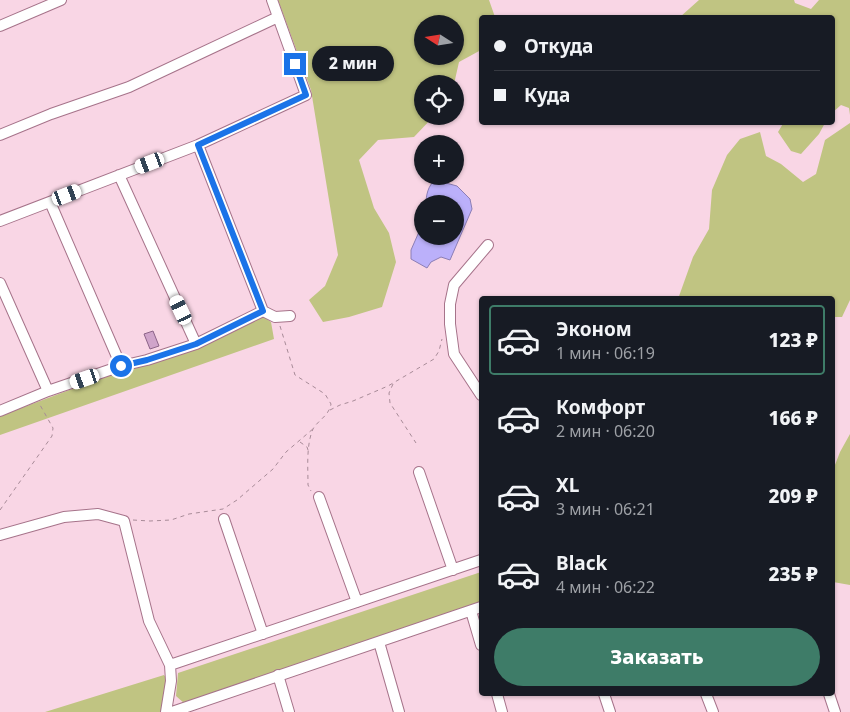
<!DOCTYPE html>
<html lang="ru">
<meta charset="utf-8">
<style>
body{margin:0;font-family:"Noto Sans",sans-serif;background:#20242c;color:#f1f3f6;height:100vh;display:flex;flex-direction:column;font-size:19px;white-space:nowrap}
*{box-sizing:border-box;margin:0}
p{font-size:16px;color:#9ea1a6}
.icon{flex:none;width:28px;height:28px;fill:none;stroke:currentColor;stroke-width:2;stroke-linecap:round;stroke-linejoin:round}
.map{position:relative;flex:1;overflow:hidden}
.sheet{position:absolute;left:479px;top:296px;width:356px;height:400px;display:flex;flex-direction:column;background:#171b24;border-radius:5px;box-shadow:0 1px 4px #0004}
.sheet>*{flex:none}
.top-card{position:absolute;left:479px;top:15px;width:356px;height:110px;border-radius:5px;box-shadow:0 1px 4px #0004;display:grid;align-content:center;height:110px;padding:0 15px;background:#171b24}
.needle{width:32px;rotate:282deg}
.fabs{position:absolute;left:414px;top:15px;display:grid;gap:10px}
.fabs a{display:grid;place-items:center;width:50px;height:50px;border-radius:50%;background:#171b24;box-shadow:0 1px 4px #0004;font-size:25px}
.end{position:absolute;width:22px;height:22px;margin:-11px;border:6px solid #1a73e8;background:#fff;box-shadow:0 0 0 2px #fff}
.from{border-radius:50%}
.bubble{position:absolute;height:35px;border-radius:18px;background:#171b24;box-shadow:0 1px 4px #0004;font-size:16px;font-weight:800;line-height:35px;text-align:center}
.car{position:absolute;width:15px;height:30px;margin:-15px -8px;border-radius:6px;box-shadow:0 0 4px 1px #0007;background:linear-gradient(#fff 24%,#345 0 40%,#fff 0 76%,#345 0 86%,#fff 0)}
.top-card b{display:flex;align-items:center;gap:18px;height:48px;font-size:19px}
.top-card b+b{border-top:1px solid #363941}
.top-card i{width:12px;height:12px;background:#f1f3f6}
ul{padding:9px 0 0;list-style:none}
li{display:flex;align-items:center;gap:15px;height:70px;margin:0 10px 8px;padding:0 5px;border:2px solid transparent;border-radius:5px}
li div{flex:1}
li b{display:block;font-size:19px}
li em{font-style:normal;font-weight:800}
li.selected{border-color:#3e7c68}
li>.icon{width:45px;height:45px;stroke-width:1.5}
.primary-button{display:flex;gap:10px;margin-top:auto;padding:10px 15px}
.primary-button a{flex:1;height:58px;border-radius:30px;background:#3e7c68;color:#fff;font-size:20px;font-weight:800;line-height:58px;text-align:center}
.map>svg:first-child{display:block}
.green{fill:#c0c482;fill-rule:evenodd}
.water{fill:#bbb0fa;stroke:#8c7eb5}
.building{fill:#d0a4ca;stroke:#8c6488}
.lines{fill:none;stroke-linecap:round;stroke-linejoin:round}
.minor-casing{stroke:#a6738a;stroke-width:12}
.path{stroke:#a88b98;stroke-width:1;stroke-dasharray:4 4;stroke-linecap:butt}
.minor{stroke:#fff;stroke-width:10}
.route{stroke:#1a73e8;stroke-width:6}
</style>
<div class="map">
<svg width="850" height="712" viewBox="0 0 850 712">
<rect width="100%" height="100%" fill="#f9d6e5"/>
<path class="green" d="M278 0H489L495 17 481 18V50L459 62 454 84H422V116H434L414 137 378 140 359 160 374 208 389 233 396 262 382 307 349 317 323 322 309 300 325 286 338 255 311 90ZM422 24H455V56H422Z
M699 0H794L795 3 811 9 819 0H850V115L849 108 841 105 833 112 832 18 680 17Z
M784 122H825V123L819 134 801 154 791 151 778 132Z
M850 123V300L842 317H833L832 299H678L693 257 709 229 712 190 727 155 740 139 760 132 766 156 781 164 803 182 816 174 825 140Z
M264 317 271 322 274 339 0 435V416Z
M850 434V585L833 582V470L840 452Z
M481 572V605L185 704 176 696 178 673Z
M164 675 169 682 166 707 160 712H45Z"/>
<path class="water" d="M435 180 457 186 470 199 472 209 450 260 441 257 431 262 427 268 411 259V250L422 225V236H455V204H426C426 195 428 186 435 180Z"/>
<path class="building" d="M153 331 159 346 150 349 144 334Z"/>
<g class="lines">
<defs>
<path id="minor" d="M0 26 61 0
M0 135 51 114 129 87 278 17
M198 145 263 311
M119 175 196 344
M50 202 121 366
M0 221 198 145 306 95 272 0
M0 283 48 391
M481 395 454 354 450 324V304L454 285 488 245
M0 411 48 391 121 366 147 360 196 344 263 311 275 317 290 316
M419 472 453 570
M319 497 357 602
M224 519 263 634
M0 535 64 517 98 514 124 521 149 621 170 665 171 681 166 712
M471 611 481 645
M379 642 399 712
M170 665 481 560
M278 675 289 712
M497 694 502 712
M604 694 610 712
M706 694 713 712
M829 694 835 712
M172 712 481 607"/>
</defs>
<use href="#minor" class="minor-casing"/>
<path class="path" d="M280 326 295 375 325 394 331 404C329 416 318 420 313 429 306 445 308 468 308 485L311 491
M393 384 389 393 390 403 416 443
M330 410 340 405 353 401 388 386 434 359 439 351 442 339
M300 442 307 447 309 453
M0 510 52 436 53 428 40 405
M133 520 150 521 171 520 189 514 223 509 237 500 273 469 286 452 314 428"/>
<use href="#minor" class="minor"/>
</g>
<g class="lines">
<path class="route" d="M121 366 147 360 196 344 263 311 198 145 306 95 295 64"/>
</g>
</svg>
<div class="fabs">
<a><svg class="needle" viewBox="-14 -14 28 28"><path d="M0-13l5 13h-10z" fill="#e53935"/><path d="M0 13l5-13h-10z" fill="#9ea1a6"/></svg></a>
<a><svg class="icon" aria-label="locate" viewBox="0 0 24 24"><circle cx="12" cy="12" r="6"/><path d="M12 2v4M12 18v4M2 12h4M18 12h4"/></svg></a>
<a>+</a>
<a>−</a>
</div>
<i class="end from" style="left:121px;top:366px"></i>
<i class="end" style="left:295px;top:64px"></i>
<div class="bubble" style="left:312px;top:46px;width:82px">2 мин</div>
<i class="car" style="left:150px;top:163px;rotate:249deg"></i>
<i class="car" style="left:67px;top:195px;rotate:69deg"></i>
<i class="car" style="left:181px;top:310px;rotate:335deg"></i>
<i class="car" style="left:85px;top:379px;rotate:251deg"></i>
<div class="top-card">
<b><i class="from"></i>Откуда</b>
<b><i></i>Куда</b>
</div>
<section class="sheet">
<ul>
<li class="selected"><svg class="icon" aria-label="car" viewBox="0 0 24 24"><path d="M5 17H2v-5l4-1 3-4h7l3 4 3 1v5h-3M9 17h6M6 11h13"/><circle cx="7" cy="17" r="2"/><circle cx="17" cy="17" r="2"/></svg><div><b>Эконом</b><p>1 мин · 06:19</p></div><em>123 ₽</em></li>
<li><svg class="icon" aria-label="car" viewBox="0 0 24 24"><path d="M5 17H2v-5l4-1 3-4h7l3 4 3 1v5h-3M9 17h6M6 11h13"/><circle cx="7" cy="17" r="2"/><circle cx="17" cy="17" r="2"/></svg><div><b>Комфорт</b><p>2 мин · 06:20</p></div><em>166 ₽</em></li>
<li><svg class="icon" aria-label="car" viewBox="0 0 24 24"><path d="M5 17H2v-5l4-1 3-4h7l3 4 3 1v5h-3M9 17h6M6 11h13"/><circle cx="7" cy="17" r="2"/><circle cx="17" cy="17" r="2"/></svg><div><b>XL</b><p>3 мин · 06:21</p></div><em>209 ₽</em></li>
<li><svg class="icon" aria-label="car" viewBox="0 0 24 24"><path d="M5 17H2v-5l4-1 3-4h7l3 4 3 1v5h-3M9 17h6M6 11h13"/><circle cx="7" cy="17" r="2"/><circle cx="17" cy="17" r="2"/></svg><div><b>Black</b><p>4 мин · 06:22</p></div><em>235 ₽</em></li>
</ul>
<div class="primary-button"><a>Заказать</a></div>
</section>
</div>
